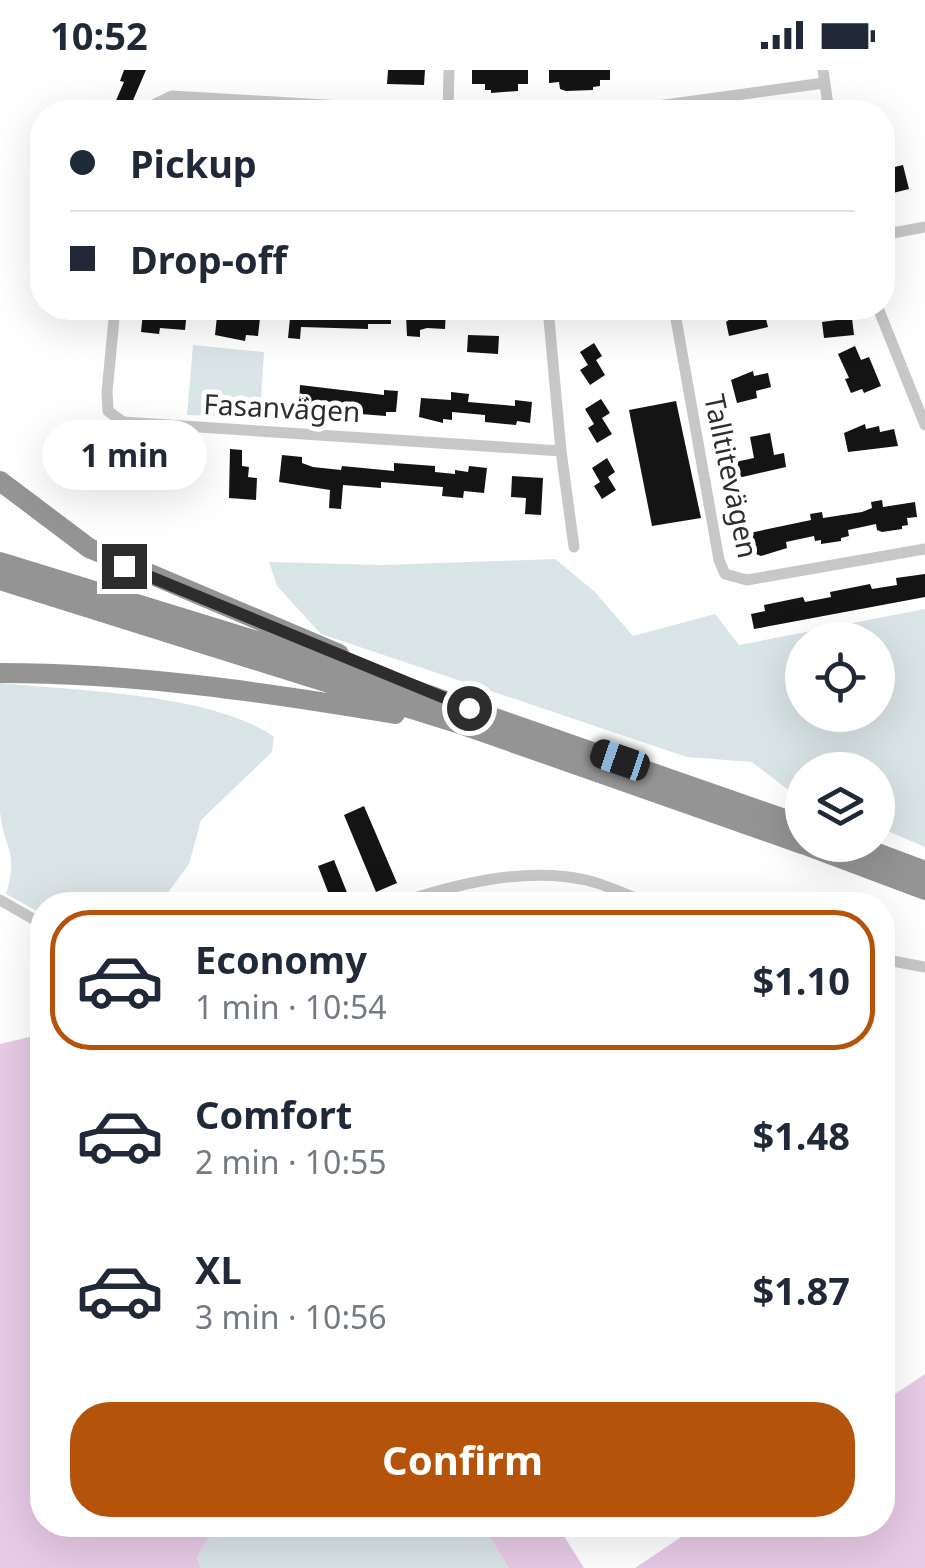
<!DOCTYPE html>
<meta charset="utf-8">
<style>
body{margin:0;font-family:"Noto Sans",sans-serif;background:#f6f6f7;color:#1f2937;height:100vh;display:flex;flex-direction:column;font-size:38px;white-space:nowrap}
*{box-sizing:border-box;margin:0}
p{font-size:32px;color:#747a83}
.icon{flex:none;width:55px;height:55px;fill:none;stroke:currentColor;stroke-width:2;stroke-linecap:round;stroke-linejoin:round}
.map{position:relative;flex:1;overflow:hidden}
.panel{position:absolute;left:30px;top:822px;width:865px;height:645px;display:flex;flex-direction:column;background:#fff;border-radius:40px;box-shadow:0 10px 40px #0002}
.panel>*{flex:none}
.hud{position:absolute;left:30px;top:30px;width:865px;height:220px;border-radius:40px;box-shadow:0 10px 40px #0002;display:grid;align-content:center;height:220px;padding:0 40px;background:#fff}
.fabs{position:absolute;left:785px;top:552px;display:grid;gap:20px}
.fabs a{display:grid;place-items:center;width:110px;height:110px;border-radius:50%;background:#fff;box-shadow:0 10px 40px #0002;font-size:50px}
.end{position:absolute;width:45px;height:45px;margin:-22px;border:12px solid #2d2d2d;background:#fff;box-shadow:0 0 0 5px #fff}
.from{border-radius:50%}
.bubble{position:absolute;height:70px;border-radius:35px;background:#fff;box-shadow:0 10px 40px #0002;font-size:32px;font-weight:700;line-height:70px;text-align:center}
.car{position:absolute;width:30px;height:60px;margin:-30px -15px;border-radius:12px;box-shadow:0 0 8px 2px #0007;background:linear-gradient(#222 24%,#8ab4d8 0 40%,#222 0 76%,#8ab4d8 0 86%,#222 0)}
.hud b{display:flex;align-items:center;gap:35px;height:95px;font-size:38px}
.hud b+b{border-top:2px solid #e0e1e3}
.hud i{width:25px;height:25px;background:#1f2937}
ul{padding:18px 0 0;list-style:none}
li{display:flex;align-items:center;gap:30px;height:140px;margin:0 20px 15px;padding:0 20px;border:5px solid transparent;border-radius:40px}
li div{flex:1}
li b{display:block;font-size:38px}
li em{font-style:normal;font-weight:700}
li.active{border-color:#b45309}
li>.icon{width:90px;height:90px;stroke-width:1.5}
.action{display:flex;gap:20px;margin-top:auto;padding:20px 40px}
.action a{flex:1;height:115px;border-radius:40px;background:#b45309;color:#fff;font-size:40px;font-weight:700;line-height:115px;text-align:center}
.status{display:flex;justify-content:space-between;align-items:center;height:70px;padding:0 50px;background:#fff;direction:ltr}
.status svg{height:28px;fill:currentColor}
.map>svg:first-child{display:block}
.green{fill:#d9e4e6;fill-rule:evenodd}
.water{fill:#e7cae6}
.building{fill:#141414}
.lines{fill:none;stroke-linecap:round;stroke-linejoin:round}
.street{stroke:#c7c7c7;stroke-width:11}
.highway{stroke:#949494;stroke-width:20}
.route{stroke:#2d2d2d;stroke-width:12}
.labels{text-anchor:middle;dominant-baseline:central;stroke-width:10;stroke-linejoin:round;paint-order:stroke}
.street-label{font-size:28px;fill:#2d2d2d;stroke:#fff}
</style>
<div class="status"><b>10:52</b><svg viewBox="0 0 49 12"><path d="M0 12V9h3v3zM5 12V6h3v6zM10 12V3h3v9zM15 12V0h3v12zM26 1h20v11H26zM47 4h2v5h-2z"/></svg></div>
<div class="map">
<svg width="925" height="1498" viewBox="0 0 925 1498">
<rect width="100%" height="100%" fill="#fff"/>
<path class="green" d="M193 275 264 282 260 347 187 345Z
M555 489 594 521 633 566 715 544 739 575 925 539V777L878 757V700H802V727L791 722 752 692 687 687 321 564 277 516 269 492 383 495ZM878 570V645H802V570Z
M0 613C76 621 212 623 274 667L272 682 201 750 189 794 159 835H42V844L6 824C20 779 2 777 0 740 0 698 0 655 0 613Z
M224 1455H482L509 1498H201L197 1488C203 1473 211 1465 224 1455Z"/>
<path class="water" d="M42 964V1455H224C211 1465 203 1473 197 1488L201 1498H0V974Z
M925 1304V1498H635L699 1455H882L883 1332Z
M482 1455H557L584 1498H509Z"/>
<path class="building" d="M124 0H146L128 42H111L124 12 120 11Z
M388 0H425L424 15 387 14Z
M472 0H528V14H518V21L491 23V20H485V14H472Z
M549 0H610V10H600V16L593 17V20L566 21 560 19 559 12 549 13Z
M903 95 909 119 885 125 882 100Z
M291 238H343L342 245H365V238H391V254H368V259L301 257 300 269 288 268Z
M422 238 446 239 445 259 427 258 420 260V267L407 266 406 245 422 246Z
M731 238H752L753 244 764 241 768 257 729 266 726 252 733 247Z
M159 239 187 241 185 260 160 258 159 264 141 262 143 242 159 243Z
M217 246 245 250V246L260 248 258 266 246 265 245 271 215 265Z
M852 248 854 265 824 268 822 252Z
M468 265 499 266 498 284 467 282Z
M594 273 602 286 596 290 605 305 590 315 580 300 588 295 580 282Z
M855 276 861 290 869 287 881 316 864 323 862 319 851 323 845 309 849 308 838 284Z
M753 301 754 306 768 303 771 317 756 321 757 328 737 333 731 310Z
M300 315 384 325V320L398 321 396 342H386V346L309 340 310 337 299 336Z
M451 322 469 324 468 332 515 336V330L532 332 530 353 517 351 516 355 485 352V345L452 342V350L443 349V353L419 347 421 328 451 330Z
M601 329 610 343 602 348 612 364 597 373 588 358 594 354 585 339Z
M676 331 701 448 652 456 629 340Z
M865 354 866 359 879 356 880 362 894 359 898 376 848 382 844 363Z
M770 363 774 385 784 383 786 397 738 408 735 392 754 388 750 367Z
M171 376 196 379 192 412 175 410 177 396 169 395Z
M230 379 242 380V396L249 397 248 407 257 408 256 430 229 428Z
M282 385 302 387V393L313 397 341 400 342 396 394 401V393L435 396V402L455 404V400L468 402 469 396 487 398 484 423 464 421 463 428 442 426 443 417 381 412V418L343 415 341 439 329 438 330 420 279 412Z
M607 388 615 402 608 407 616 420 602 429 594 416 600 412 592 398Z
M512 406 543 408 541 445 525 444 526 428 511 427Z
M882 430 883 437 915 432 917 447 907 448 908 455 902 456V459L882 462 877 460 876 454 848 460 849 466 841 468V471L821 474V470L815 471 814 466 786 472 787 478 761 486 756 484 754 477 743 480 740 465 811 450 810 444 822 442 823 448 862 442 872 438 871 432Z
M925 504V527L754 559 751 544 765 541 764 535 803 527 805 532 831 527 830 522 870 514 872 519 897 515 896 508Z
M364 736 397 813 376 822 344 745Z
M334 790 352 835H333L318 796Z"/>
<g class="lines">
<path class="street" d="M823 0 829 42
M152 42 155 34 172 26 443 42
M448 42 449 0
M614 42 824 13
M882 165 925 157
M38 181H42
M115 238 107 322 108 341 123 352 561 381
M548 238 561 381 574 477
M674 238 719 490 725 504 747 510 925 479
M878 238 925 355
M0 830 42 854
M393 835C452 815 524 796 586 810 608 815 631 827 653 835
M882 889 925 897"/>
<path class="highway" d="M0 411 89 478 339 584
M0 492 397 614 802 755
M0 510 463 655 802 774
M0 603C134 603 264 622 395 644
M805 775 925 820
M856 775 925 801"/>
</g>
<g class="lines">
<path class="route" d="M124 496 469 638"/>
</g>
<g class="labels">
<g class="street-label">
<text transform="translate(282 337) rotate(3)">Fasanvägen</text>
<text transform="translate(732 406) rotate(78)">Talltitevägen</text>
</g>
</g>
</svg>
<div class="fabs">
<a><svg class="icon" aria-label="locate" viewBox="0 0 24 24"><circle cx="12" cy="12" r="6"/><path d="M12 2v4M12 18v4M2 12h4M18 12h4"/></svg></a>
<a><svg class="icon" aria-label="layers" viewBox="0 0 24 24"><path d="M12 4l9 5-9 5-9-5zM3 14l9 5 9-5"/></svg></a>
</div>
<i class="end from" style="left:469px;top:638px"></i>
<i class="end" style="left:124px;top:496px"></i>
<div class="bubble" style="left:42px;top:350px;width:165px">1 min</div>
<i class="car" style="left:620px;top:690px;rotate:289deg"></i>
<div class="hud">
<b><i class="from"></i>Pickup</b>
<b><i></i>Drop-off</b>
</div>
<section class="panel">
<ul>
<li class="active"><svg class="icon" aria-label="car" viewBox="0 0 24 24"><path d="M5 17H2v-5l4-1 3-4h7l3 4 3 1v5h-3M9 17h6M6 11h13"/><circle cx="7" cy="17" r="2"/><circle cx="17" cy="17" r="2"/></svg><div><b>Economy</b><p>1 min · 10:54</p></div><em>$1.10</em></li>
<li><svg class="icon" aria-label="car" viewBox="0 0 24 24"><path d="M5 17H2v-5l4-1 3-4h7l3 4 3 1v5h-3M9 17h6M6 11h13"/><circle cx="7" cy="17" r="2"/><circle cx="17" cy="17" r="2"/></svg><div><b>Comfort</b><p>2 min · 10:55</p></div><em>$1.48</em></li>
<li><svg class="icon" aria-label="car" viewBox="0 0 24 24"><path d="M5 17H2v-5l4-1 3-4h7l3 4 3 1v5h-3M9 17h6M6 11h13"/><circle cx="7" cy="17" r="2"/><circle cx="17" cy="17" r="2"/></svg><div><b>XL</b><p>3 min · 10:56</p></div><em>$1.87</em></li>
</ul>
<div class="action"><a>Confirm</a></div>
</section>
</div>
